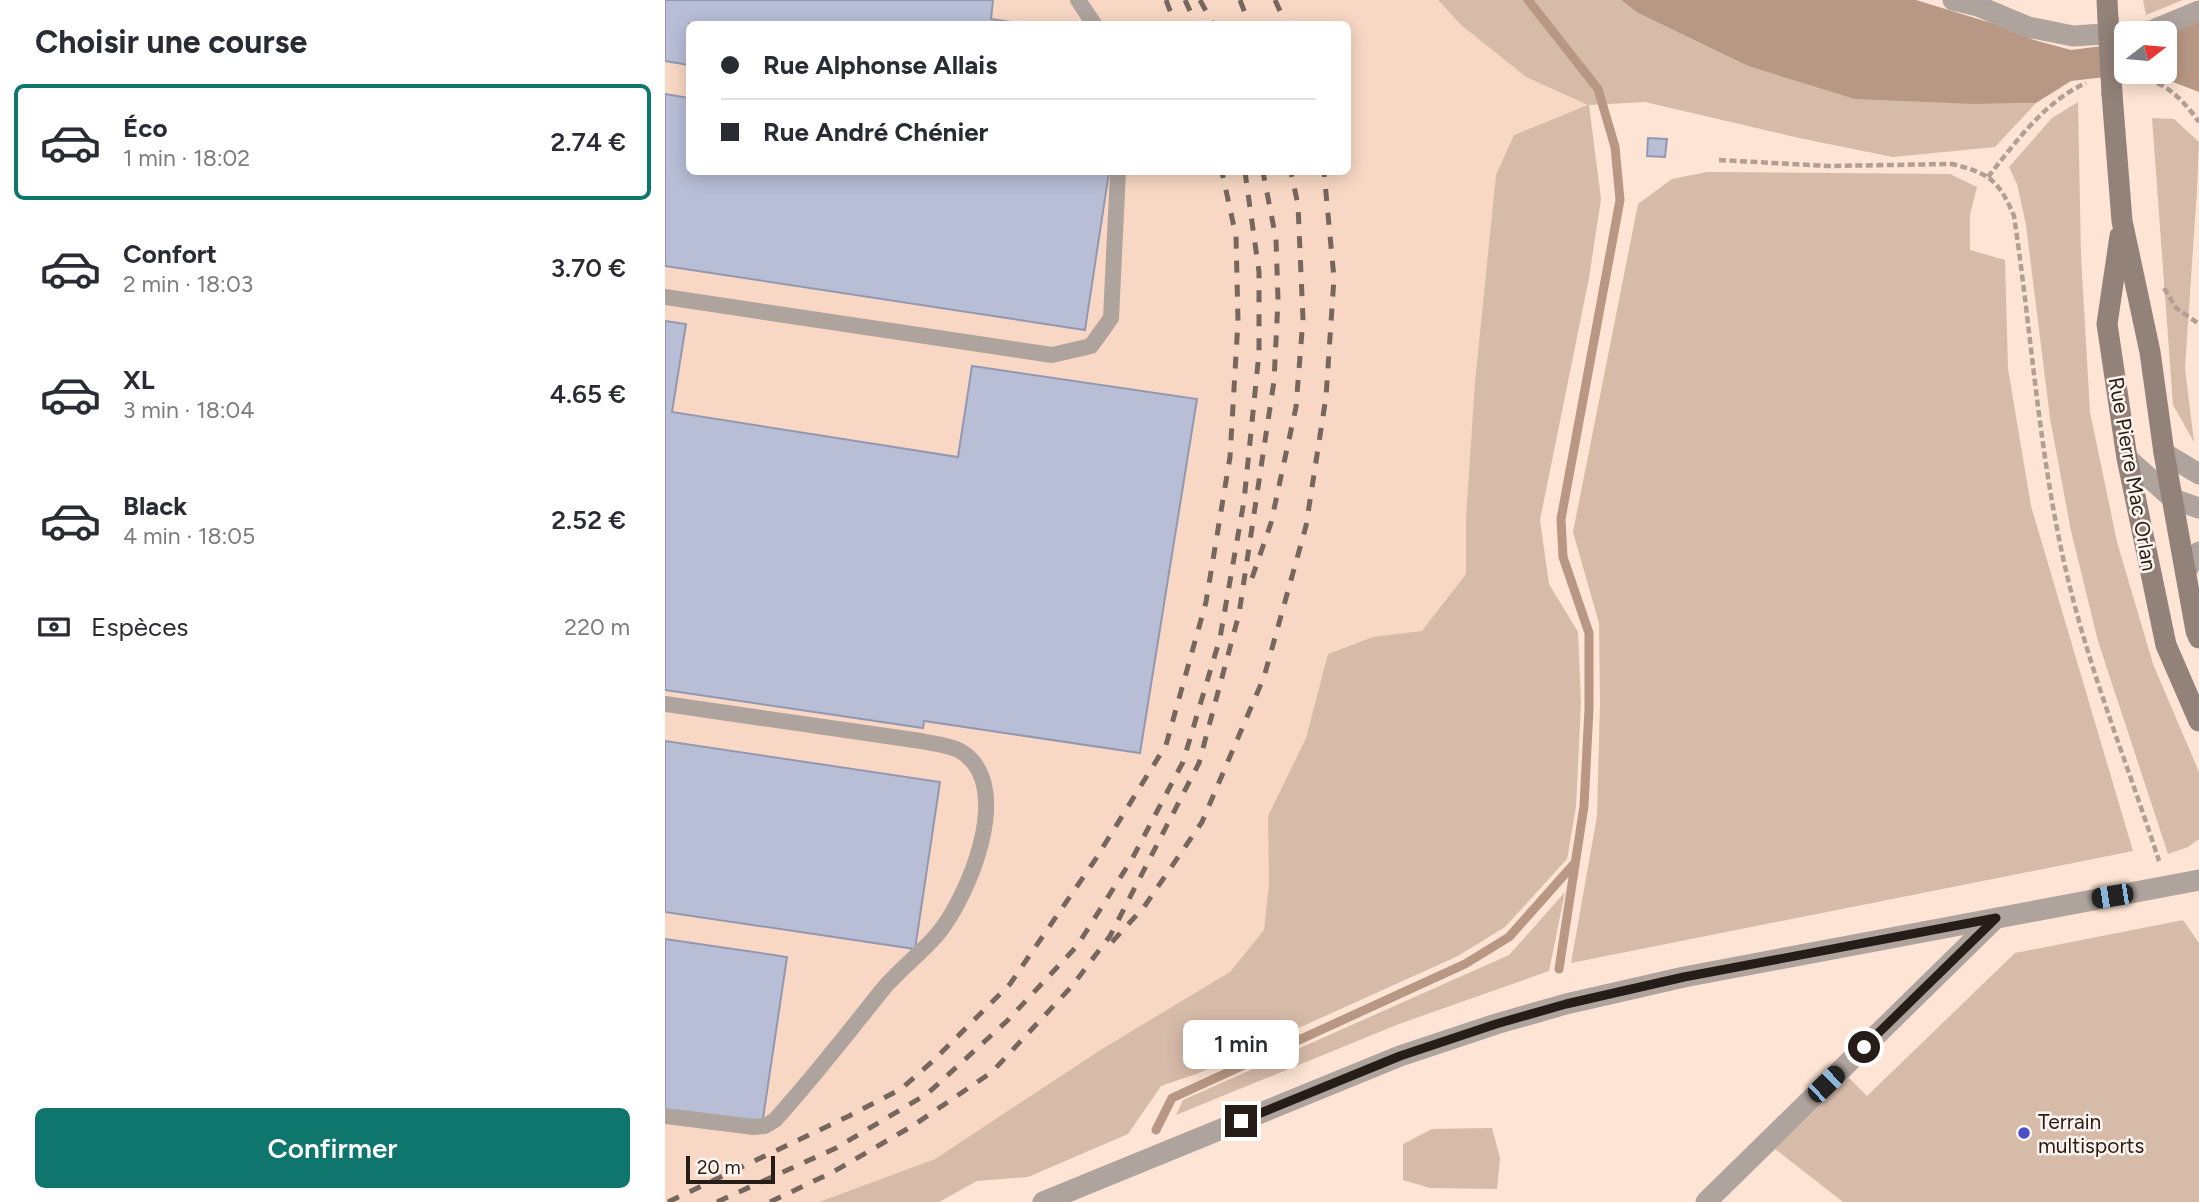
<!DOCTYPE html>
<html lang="fr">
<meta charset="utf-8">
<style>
body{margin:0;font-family:Figtree,sans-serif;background:#f7f7f7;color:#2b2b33;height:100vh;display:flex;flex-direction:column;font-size:26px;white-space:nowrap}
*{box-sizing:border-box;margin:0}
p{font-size:23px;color:#7c7c81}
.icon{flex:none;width:38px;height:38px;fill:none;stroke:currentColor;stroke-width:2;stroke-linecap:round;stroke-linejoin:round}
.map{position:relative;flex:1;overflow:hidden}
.panel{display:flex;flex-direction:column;background:#fff;width:665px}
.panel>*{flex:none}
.hud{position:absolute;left:21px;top:21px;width:665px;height:154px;border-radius:10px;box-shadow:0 4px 18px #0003;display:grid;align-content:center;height:154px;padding:0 35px;background:#fff}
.needle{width:46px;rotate:74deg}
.tools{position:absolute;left:1449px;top:21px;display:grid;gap:14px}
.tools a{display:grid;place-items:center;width:63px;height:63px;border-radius:10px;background:#fff;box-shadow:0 4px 18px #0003;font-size:35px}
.scale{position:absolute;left:21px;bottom:18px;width:89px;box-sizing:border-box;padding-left:7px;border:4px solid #261d18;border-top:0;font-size:19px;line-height:24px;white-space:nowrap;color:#261d18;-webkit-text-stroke:5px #fff4ee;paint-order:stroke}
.end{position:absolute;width:32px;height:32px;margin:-16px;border:9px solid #261d18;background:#fff;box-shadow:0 0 0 4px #fff}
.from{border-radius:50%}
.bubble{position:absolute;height:49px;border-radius:10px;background:#fff;box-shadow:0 4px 18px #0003;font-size:23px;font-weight:600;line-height:49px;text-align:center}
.car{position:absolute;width:21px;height:42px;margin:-21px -10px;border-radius:9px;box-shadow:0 0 5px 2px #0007;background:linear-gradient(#222 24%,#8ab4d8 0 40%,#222 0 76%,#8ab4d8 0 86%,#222 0)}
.hud b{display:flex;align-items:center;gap:24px;height:66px;font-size:26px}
.hud b+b{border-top:2px solid #e1e1e2}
.hud i{width:18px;height:18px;background:#2b2b33}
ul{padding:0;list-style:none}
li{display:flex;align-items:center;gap:21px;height:116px;margin:0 14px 10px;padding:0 21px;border:4px solid transparent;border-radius:10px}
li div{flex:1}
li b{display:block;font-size:26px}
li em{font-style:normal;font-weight:600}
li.selected{border-color:#0f766e}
li>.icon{width:63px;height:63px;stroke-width:1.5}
h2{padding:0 35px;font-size:32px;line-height:84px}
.pay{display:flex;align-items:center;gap:18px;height:77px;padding:0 35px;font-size:26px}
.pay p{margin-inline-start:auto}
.button{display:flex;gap:14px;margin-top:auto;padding:14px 35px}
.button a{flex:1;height:80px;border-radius:10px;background:#0f766e;color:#fff;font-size:28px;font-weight:600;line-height:80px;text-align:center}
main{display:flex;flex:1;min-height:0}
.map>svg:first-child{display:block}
.built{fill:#f8d8c4;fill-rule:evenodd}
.green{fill:#d7bba9}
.water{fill:#b89884}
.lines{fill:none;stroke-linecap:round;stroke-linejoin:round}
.stream{stroke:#b89884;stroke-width:9}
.building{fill:#b8bed6;stroke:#9398b0;stroke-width:2}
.path{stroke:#b29e92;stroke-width:4.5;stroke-dasharray:7 3.5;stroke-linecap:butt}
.lane{stroke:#afa49d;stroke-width:16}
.street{stroke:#afa49d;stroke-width:21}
.secondary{stroke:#928279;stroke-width:21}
.rail{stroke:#76675e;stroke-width:5;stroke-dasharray:12 12;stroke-linecap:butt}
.secondary-bridge{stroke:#928279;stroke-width:21}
.route{stroke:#261d18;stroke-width:9}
.poi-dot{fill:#4a51c7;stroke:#fff4ee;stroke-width:2.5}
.labels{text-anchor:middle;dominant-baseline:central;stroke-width:5;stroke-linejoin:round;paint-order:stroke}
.street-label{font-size:21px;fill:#261d18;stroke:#fff4ee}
.poi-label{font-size:21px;fill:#261d18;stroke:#fff4ee;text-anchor:start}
</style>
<main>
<section class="panel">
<h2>Choisir une course</h2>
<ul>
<li class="selected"><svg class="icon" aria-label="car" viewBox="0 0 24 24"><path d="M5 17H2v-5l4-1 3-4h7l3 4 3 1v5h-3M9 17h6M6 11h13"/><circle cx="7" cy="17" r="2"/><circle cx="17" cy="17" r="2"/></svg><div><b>Éco</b><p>1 min · 18:02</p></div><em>2.74 €</em></li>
<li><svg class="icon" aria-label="car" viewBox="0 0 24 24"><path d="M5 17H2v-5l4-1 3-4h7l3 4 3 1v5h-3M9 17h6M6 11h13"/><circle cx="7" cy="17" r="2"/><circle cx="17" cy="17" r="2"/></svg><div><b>Confort</b><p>2 min · 18:03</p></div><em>3.70 €</em></li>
<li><svg class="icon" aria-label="car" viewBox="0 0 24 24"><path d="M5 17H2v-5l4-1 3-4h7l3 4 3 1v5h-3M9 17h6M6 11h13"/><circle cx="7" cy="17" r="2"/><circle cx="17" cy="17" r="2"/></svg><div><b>XL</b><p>3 min · 18:04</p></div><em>4.65 €</em></li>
<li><svg class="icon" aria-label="car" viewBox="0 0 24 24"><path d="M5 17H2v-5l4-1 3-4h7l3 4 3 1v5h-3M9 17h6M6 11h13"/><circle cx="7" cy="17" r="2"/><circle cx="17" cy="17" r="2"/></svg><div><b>Black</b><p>4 min · 18:05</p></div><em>2.52 €</em></li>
</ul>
<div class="pay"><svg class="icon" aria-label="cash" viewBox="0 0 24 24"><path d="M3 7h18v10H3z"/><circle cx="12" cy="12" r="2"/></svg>Espèces<p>220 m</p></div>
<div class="button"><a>Confirmer</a></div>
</section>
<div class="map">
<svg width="1534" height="1202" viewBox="0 0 1534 1202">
<rect width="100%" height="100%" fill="#fde4d4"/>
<path class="built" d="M0 0H773L796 25 861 77 924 105 910 252 696 895 270 1159 154 1202H0ZM24 24H682V172H24Z"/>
<path class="green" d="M773 0H956L973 13 1083 66 1310 104 1371 103 1330 147 1228 157 1134 138 980 102 924 105 936 199 924 278 875 520 884 584 913 632 916 702 911 807 902 859 840 927 793 956 534 1073 496 1086 463 1134 363 1177 312 1181 274 1202H154L270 1159 437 1049 565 972 599 930 604 884 603 816 641 738 663 654 708 637 757 631 801 574V518L810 382 831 175 849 135 923 105 861 77 796 25Z
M1478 0H1518L1481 15Z
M1413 102 1416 256 1425 412 1452 542 1488 664 1534 772V839L1523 847 1503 854 1433 641 1406 531 1385 418 1361 225 1352 184 1344 167 1387 118Z
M1487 118 1509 119 1534 142 1532 190 1520 368 1529 442 1508 405Z
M1042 172 1285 174 1312 187 1305 215V250L1340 260 1343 369 1366 506 1468 851 906 963 932 816 935 703 934 623 908 532 973 204 1007 179Z
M900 892 884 971 734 1024 511 1115 518 1100 844 955Z
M1518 920 1534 943V1202H1178L1110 1149 1184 1078 1202 1096 1350 953Z
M827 1128 835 1158 832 1189 765 1188 738 1180V1144L767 1129Z"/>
<path class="water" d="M956 0H1251L1336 26 1369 40 1406 50 1461 43V72H1500V34L1534 21V92L1482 72 1406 81 1371 103 1310 104 1190 99 1083 66 973 13Z"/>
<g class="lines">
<path class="stream" d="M863 0 933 89 950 147 955 200 896 519 898 557 924 633V709L919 806 894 969
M491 1130 507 1098 800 964 844 937 908 865"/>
</g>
<path class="building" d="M0 0H328L326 19 360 24H24V65L0 61Z
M0 94 24 98V172H444L420 330 0 266Z
M983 138 1002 139 1000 157 982 156Z
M0 321 21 324 7 412 293 457 307 366 532 399 475 753 259 721 258 728 0 690Z
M0 741 275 782 250 949 0 912Z
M0 939 122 957 97 1125 0 1111Z"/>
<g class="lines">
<path class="path" d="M1472 78C1500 80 1518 100 1534 122
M1054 160 1163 166 1287 164C1325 173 1334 181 1349 216 1368 343 1375 474 1408 599 1431 688 1466 774 1494 861
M1323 177C1350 143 1380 101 1421 83
M1499 288 1511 308 1534 324"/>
<path class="lane" d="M413 0 429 24
M0 297 387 355 426 346 446 318 453 172
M0 704 256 741C269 744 286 745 297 752 351 787 302 900 271 936 254 955 234 970 218 989 183 1033 148 1078 110 1120L100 1126 89 1127 0 1116"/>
<path class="street" d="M1288 0 1313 6 1363 27 1408 36 1486 31 1534 11
M1499 453 1534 474
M1462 458 1508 499 1534 508
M1521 571 1534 552
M378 1202 735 1056 831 1024 901 1004 1019 977 1534 880
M1041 1202 1331 918"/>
<path class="secondary" d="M1442 0 1443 19
M1447 94 1457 221 1485 352 1499 453 1531 631 1534 638
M1455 236 1442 324 1462 458 1501 645 1534 721"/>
<path class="rail" d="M501 0 510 24
M520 0 531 24
M535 0 548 24
M575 0 584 24
M610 0 621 24
M587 578 606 523 631 407 638 319 633 205 626 172
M447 942 479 907 537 822 599 677 641 526 661 397 669 278 659 172
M3 1202 184 1116 236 1089 268 1061 345 984 430 860 501 745 541 602 565 457 573 321 571 236 557 172
M52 1202 171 1148 262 1094 342 1021 412 946 467 859 518 762 555 638 579 501 594 353V272L580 172
M105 1202 168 1172 249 1125 327 1072 407 986 445 936 534 763 574 614 609 381 613 300 611 239 598 172"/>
<path class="secondary-bridge" d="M1443 19 1447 94"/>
</g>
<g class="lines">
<path class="route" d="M576 1121 735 1056 831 1024 901 1004 1019 977 1331 918 1199 1047"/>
</g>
<circle class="poi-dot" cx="1359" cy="1133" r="7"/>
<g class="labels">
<g class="street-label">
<text transform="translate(1468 474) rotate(80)">Rue Pierre Mac Orlan</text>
</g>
<g class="poi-label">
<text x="1373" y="1121">Terrain<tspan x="1373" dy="24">multisports</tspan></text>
</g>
</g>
</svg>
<div class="tools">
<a><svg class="needle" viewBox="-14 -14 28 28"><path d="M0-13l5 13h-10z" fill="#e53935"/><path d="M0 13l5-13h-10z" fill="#7c7c81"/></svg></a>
</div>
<div class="scale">20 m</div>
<i class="end from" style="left:1199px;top:1047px"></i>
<i class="end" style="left:576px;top:1121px"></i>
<div class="bubble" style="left:518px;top:1020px;width:116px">1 min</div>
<i class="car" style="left:1447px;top:896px;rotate:261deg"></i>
<i class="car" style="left:1161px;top:1084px;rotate:46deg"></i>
<div class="hud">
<b><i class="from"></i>Rue Alphonse Allais</b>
<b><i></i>Rue André Chénier</b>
</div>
</div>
</main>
